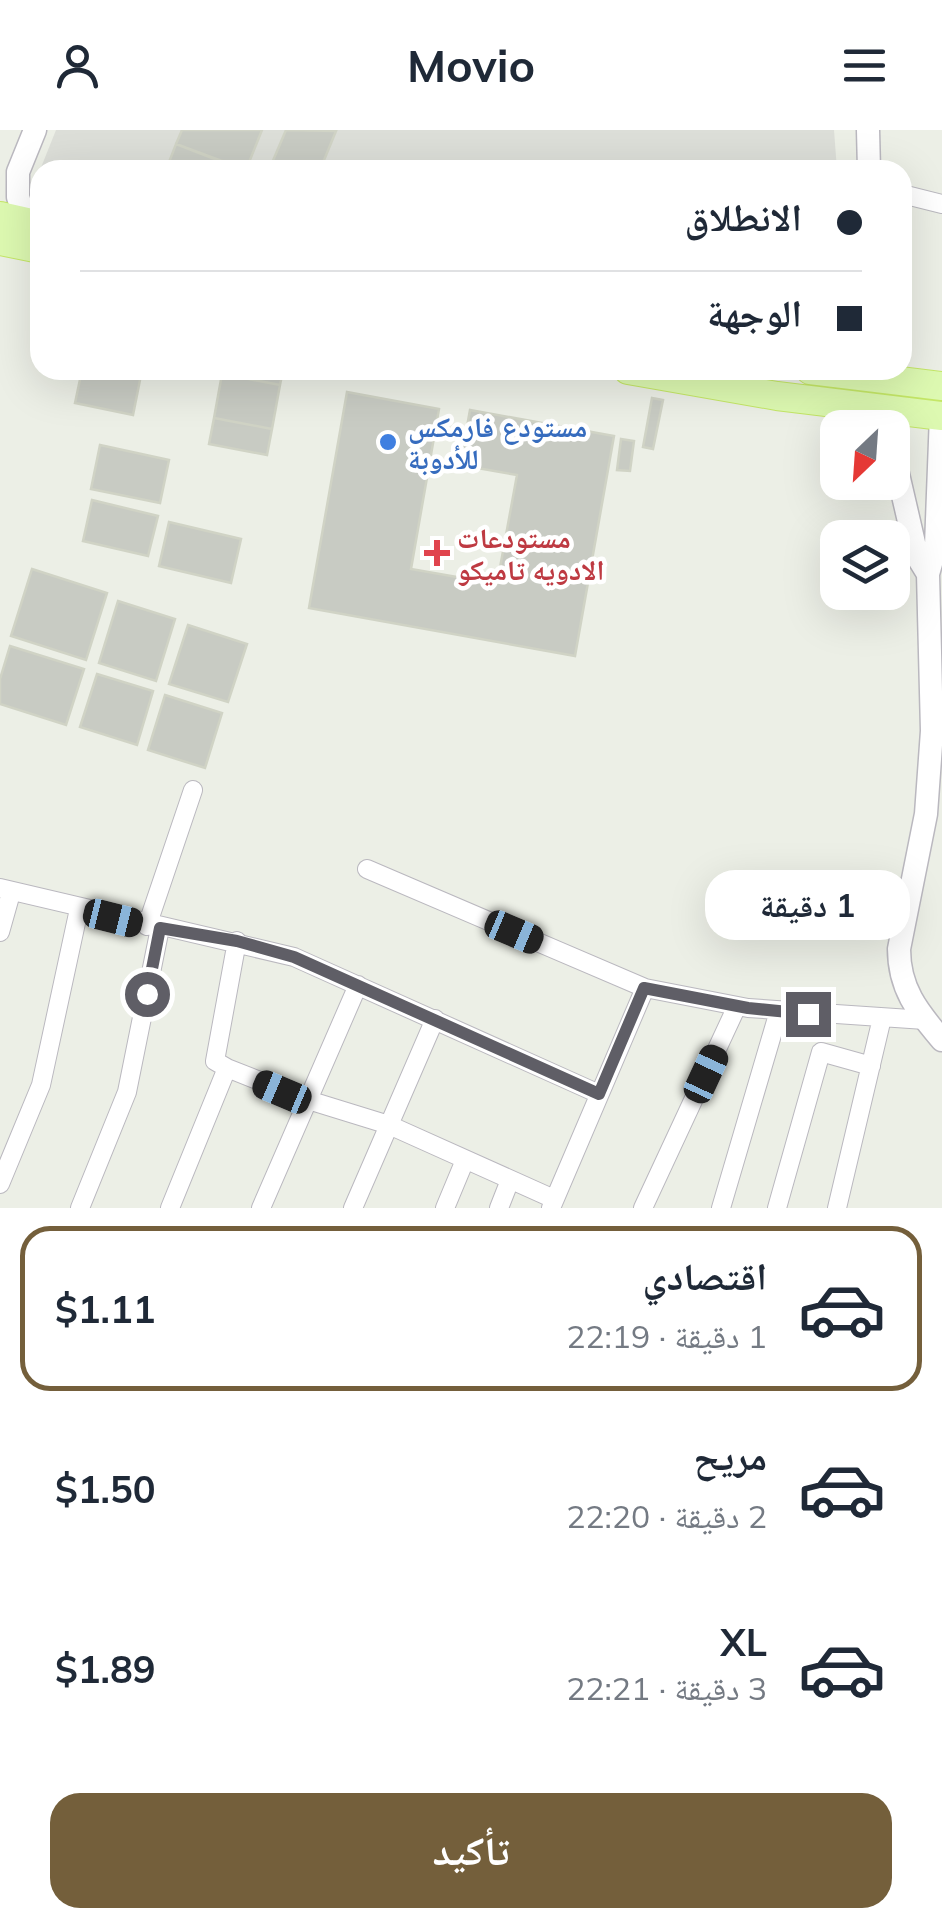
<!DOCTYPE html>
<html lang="ar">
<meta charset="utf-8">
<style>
body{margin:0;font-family:Mulish,"Noto Naskh Arabic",sans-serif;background:#f2f2f3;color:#1f2937;direction:rtl;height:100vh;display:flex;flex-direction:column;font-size:38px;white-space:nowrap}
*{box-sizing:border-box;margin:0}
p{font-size:32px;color:#747a83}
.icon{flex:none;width:55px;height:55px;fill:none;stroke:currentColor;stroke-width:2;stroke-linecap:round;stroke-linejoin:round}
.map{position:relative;height:1078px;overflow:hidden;direction:ltr}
.panel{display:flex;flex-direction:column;background:#fff;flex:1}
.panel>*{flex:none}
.guide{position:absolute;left:30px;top:30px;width:882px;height:220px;border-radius:30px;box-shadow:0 10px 40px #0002;direction:rtl;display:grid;align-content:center;height:220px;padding:0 50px;background:#fff}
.needle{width:65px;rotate:205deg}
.tools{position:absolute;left:820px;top:280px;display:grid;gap:20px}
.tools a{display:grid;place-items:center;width:90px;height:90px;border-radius:20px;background:#fff;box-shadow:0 10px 40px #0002;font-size:50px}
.end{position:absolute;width:45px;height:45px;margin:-22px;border:12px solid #5f5e66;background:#fff;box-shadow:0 0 0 5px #fff}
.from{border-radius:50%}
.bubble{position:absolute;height:70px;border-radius:30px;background:#fff;box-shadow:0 10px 40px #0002;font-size:32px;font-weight:700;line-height:70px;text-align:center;direction:rtl}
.car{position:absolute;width:30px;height:60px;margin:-30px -15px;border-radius:12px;box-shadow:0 0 8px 2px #0007;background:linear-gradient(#222 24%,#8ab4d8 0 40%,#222 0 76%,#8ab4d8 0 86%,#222 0)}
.guide b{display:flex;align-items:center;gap:35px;height:95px;font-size:38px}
.guide b+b{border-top:2px solid #e0e1e3}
.guide i{width:25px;height:25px;background:#1f2937}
ul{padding:18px 0 0;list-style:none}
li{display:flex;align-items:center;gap:30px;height:165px;margin:0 20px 15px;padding:0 30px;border:5px solid transparent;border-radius:30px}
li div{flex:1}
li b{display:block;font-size:38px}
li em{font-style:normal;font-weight:700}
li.selected{border-color:#745f3b}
li>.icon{width:90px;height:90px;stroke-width:1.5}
.button{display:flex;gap:20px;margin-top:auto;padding:20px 50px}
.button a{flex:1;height:115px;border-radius:30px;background:#745f3b;color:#fff;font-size:40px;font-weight:700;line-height:115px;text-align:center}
header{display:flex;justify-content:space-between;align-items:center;height:130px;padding:0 50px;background:#fff;font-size:45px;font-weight:700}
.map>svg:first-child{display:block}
.industrial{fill:#dcded8}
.building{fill:#c8cbc3;stroke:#d0d3c5;stroke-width:2.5}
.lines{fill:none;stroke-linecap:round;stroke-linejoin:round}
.minor-casing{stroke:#bab8bf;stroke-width:20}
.tertiary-casing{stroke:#bab8bf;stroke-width:25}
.primary-casing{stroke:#c5e767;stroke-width:30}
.minor{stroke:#fff;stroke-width:18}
.tertiary{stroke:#fff;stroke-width:22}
.primary{stroke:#ddf9b1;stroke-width:28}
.route{stroke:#5f5e66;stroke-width:12}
.shop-dot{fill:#3f7fe0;stroke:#fff;stroke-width:4}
.health-dot{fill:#e0444e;stroke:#fff;stroke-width:4}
.labels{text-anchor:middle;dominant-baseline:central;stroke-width:9;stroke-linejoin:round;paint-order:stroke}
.shop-label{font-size:28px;font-weight:bold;fill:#366cbe;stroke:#fff;text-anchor:start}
.health-label{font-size:28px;font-weight:bold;fill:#be3a42;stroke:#fff;text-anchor:start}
</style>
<header><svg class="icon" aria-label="menu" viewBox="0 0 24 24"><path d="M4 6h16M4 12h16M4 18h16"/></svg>Movio<svg class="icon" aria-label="person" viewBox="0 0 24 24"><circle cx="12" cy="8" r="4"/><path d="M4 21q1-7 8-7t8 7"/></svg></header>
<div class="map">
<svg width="942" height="1078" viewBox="0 0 942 1078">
<rect width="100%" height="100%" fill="#ecefe6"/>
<path class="industrial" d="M56 0H834L837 40H40Z"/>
<path class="building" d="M182 0H262L246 40 176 14Z
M286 0 336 1 320 40H269Z
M176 14 243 40H166Z
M82 240H142L133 285 75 273Z
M223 240H283L280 255 222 244Z
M222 244 280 255 272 299 214 288Z
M347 262 439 279 411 439 497 454 517 345 460 335 470 280 614 306 575 526 309 478Z
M652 268 663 270 653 319 643 317Z
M214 288 272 299 267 325 209 314Z
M621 309 634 311 630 341 617 340Z
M100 315 169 330 160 373 91 359Z
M92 370 158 386 148 426 83 411Z
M169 392 241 409 231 453 159 436Z
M32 439 107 463 86 530 11 506Z
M118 471 175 489 156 551 99 533Z
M188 495 247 514 228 572 169 554Z
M10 516 84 539 66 595 0 574V549Z
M97 544 153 561 137 615 80 597Z
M165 565 222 583 205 638 148 620Z"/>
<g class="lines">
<defs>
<path id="minor" d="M902 64 942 74
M367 739 645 858 748 878 925 890
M0 758 294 827 599 964
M147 796 193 660
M0 802 11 763
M227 938 308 970 389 995 554 1069
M0 1054 41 955 79 779
M80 1078 127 962 160 798
M170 1078 227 938 215 931 237 811
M261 1078 358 855
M353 1078 435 889
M445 1078 465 1030
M499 1078 510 1050
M551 1078 645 858
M643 1078 737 876
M721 1078 779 881
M777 1078 821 922 871 936
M837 1078 882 888"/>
<path id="tertiary" d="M868 0 869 40
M29 101 18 67V42L35 0
M941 285 936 416 928 444 932 601 926 684 899 819C899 858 917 881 942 910
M892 318 917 426 928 444"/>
<path id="primary" d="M0 86 40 95
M0 111 40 119
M628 240 777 266 942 286
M810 240 942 256"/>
</defs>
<use href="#minor" class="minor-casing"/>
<use href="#tertiary" class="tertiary-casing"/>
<use href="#primary" class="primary-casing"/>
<use href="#minor" class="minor"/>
<use href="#tertiary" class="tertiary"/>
<use href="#primary" class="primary"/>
</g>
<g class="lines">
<path class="route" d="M147 864 160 798 237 811 294 827 599 964 644 858 748 878 808 884"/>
</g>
<circle class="shop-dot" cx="388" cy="312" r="10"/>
<path class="health-dot" d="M432 408h10v10h10v10h-10v10h-10v-10h-10v-10h10z"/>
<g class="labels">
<g class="shop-label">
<text x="408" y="296">مستودع فارمكس<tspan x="408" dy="32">للأدوبة</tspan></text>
</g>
<g class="health-label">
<text x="457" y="407">مستودعات<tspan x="457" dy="32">الادويه تاميكو</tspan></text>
</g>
</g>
</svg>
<div class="tools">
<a><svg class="needle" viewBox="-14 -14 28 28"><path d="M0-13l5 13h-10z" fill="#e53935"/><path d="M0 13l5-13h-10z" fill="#747a83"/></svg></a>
<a><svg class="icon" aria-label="layers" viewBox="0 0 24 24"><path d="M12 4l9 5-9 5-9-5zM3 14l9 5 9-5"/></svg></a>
</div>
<i class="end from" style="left:147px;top:864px"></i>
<i class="end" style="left:808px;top:884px"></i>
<div class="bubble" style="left:705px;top:740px;width:205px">1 دقيقة</div>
<i class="car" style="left:113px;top:788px;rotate:104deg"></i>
<i class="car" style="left:514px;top:802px;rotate:113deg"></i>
<i class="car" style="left:706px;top:944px;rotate:25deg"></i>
<i class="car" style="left:282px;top:962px;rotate:293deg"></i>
<div class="guide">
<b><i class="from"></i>الانطلاق</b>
<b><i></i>الوجهة</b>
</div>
</div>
<section class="panel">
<ul>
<li class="selected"><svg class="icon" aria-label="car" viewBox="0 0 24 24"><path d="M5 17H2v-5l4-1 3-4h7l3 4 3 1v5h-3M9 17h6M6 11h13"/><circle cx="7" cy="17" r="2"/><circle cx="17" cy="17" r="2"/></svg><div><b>اقتصادي</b><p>1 دقيقة · 22:19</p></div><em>$1.11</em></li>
<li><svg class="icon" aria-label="car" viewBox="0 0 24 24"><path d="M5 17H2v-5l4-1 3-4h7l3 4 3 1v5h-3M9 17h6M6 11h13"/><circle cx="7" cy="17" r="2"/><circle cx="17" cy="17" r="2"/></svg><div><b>مريح</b><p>2 دقيقة · 22:20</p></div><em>$1.50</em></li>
<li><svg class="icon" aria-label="car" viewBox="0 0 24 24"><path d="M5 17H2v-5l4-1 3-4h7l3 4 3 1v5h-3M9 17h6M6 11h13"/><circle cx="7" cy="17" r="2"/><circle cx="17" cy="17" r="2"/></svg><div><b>XL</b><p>3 دقيقة · 22:21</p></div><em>$1.89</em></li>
</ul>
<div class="button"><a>تأكيد</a></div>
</section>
